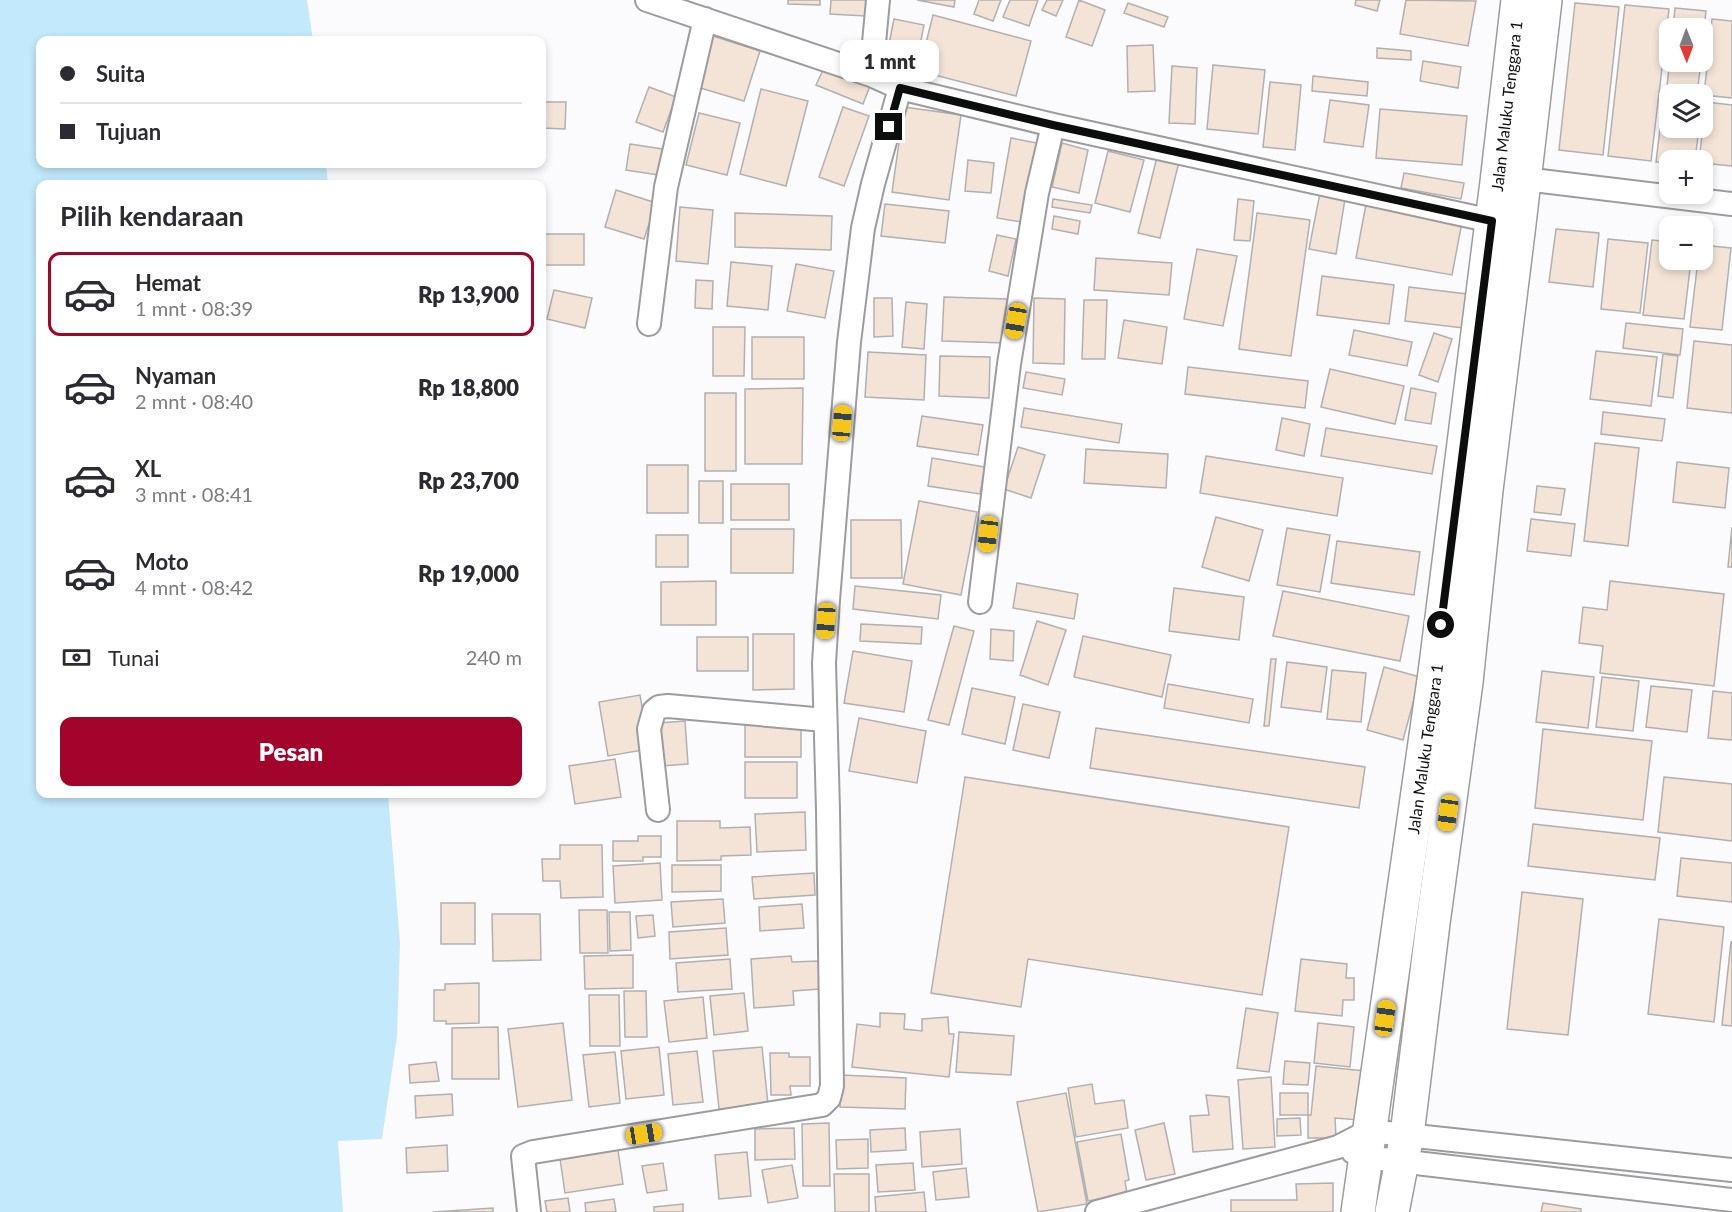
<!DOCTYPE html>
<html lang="id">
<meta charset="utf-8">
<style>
body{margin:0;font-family:Lato,sans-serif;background:#f7f7f7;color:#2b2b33;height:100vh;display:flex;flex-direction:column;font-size:22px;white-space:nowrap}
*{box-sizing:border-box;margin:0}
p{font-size:20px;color:#7c7c81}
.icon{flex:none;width:33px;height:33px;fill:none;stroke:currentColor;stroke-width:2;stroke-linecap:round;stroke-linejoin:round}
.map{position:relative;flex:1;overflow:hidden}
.drawer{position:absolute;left:36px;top:180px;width:510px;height:618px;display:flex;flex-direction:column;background:#fff;border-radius:12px;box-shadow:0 3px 9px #0003}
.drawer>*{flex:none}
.guide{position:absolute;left:36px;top:36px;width:510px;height:132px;border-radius:12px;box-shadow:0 3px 9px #0003;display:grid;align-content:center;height:132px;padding:0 24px;background:#fff}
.needle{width:39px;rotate:179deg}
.buttons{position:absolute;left:1659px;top:18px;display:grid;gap:12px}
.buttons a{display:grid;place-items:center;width:54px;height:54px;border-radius:12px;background:#fff;box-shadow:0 3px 9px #0003;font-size:30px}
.end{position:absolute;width:27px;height:27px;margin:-14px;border:8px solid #0c0d0d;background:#fff;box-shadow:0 0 0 3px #fff}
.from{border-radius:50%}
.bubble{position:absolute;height:42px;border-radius:12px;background:#fff;box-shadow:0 3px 9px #0003;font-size:20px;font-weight:800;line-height:42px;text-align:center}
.car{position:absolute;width:18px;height:36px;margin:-18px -9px;border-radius:8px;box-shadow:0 0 4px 2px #0007;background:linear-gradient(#f5c518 24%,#345 0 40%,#f5c518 0 76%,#345 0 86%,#f5c518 0)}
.guide b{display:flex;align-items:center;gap:21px;height:57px;font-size:22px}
.guide b+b{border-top:2px solid #e1e1e2}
.guide i{width:15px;height:15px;background:#2b2b33}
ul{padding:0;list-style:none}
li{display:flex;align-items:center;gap:18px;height:84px;margin:0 12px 9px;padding:0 12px;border:3px solid transparent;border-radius:12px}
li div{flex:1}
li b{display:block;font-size:22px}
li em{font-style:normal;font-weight:800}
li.selected{border-color:#a3042c}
li>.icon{width:54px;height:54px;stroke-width:1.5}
h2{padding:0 24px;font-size:27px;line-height:72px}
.pay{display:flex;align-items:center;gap:15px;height:66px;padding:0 24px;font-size:22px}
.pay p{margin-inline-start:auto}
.primary-button{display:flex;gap:12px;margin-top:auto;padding:12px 24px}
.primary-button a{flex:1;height:69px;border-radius:12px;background:#a3042c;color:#fff;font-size:24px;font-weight:800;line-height:69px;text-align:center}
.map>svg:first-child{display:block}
.water{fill:#c2e9fc}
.building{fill:#f4e4d8;stroke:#b1b0af;stroke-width:1.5}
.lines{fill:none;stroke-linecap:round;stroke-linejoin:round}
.street-casing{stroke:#9c9c9e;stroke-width:26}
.highway-casing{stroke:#9c9c9e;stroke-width:36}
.street{stroke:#fff;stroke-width:22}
.highway{stroke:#fff;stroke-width:33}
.route{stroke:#0c0d0d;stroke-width:8}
.labels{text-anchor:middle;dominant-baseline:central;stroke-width:6;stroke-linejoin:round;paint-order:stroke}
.street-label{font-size:16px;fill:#0c0d0d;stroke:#fbfbfd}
</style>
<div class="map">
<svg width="1732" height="1212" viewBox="0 0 1732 1212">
<rect width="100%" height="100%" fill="#fbfbfd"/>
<path class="water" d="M0 0H307L313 40H40V164H326L328 184H40V794H388L400 943 397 1036 382 1139 338 1141 343 1212H0Z"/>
<path class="building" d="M788 0H820V5L788 4Z
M831 0H867L865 16 830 14Z
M917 0H955L954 7Z
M979 0H1001L993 21 974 14Z
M1010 0H1038L1029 26 1003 17Z
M1047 0H1063L1056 16 1042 10Z
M1079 0 1105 10 1092 46 1066 37Z
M1356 0H1380L1377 11 1355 5Z
M1406 0 1476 1 1468 46 1400 34Z
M1128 3 1168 17 1164 27 1124 13Z
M1575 3 1619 7 1603 155 1559 150Z
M1625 5 1669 9 1651 161 1608 156Z
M1675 8 1706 11 1702 46V28H1673Z
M933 15 1031 41 1016 96 919 71Z
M894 19 924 25 918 55 888 49Z
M1712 19 1732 21V98L1704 95Z
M713 36 760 51 744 101 697 87Z
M1153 45 1155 91 1128 92 1127 46Z
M1377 48 1411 51V60L1377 58Z
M1670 60V62H1701L1697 94H1666Z
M1423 61 1461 67 1458 88 1420 81Z
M1213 65 1265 70 1258 134 1207 129Z
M1172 66 1197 68 1195 124 1169 123Z
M824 68 870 86 863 104 816 85Z
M1313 76 1368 82 1367 96 1312 91Z
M1270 82 1301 85 1295 150 1263 147Z
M649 87 676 97 663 132 636 122Z
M761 89 808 101 786 186 740 174Z
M1330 100 1369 105 1363 147 1324 142Z
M542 102H566L565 129 542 128Z
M1706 102 1732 105V166L1702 163V160H1699Z
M1663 103 1670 104V128H1699L1695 160H1670V163L1656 162Z
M843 107 869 116 844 186 819 177Z
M904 107 961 115 949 200 892 192Z
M1380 109 1467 116 1462 165 1376 158Z
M699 113 740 123 727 175 686 165Z
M1011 138 1042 144 1028 223 997 218Z
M1062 143 1088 150 1079 193 1052 187Z
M630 144 669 150 665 176 626 170Z
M1108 151 1144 160 1130 212 1095 203Z
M1158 153 1180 158 1160 238 1138 233Z
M968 160 994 163 991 193 965 191Z
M1404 173 1464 183 1461 199 1401 188Z
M1321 188 1346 193 1336 254 1309 249Z
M616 190 656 203 644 239 605 227Z
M1053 199 1092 205 1090 213 1052 207Z
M1238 199 1254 201 1250 241 1234 240Z
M885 204 949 211 945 243 881 236Z
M1366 204 1462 222 1452 275 1356 258Z
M680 207 713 210 708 264 676 261Z
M735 213 832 216 831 250 735 247Z
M1257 213 1310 220 1291 356 1239 349Z
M1054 216 1080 221 1078 234 1052 229Z
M1556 229 1599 233 1593 287 1549 282Z
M545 234H584V265H544Z
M997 235 1016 239 1008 276 989 271Z
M1608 239 1648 243 1640 313 1601 309Z
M1652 240 1670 242V260H1691L1684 319 1643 315Z
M1702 245 1731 248 1722 330 1690 327 1698 260H1702Z
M1197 249 1237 256 1223 326 1184 319Z
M1096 258 1172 263 1169 295 1094 290Z
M731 262 772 266 768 310 727 306Z
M796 264 834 271 825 318 787 311Z
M1322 276 1394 285 1389 324 1317 315Z
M696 280 713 281 712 309 695 308Z
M1409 287 1467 294 1463 328 1405 321Z
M554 290 592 298 585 328 547 319Z
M944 297 1007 299 1006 343 942 341Z
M874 298H892L893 336 874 337Z
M1034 298 1065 299 1064 364 1033 363Z
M1084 300H1107L1105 359H1082Z
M906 302 927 304 924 349 902 347Z
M1124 320 1167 327 1162 364 1118 358Z
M1626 323 1683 329 1680 355 1623 348Z
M713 327H745L744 376H713Z
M1354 330 1412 342 1407 366 1349 355Z
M1434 333 1452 339 1438 382 1419 375Z
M752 337H804V379H752Z
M1694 341 1732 345V413L1687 408Z
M1596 351 1657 357 1651 406 1590 399Z
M868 352 926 355 924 400 865 397Z
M1663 354 1678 356 1673 398 1658 396Z
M940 356 990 357 989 398 939 396Z
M1188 367 1308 381 1305 408 1185 394Z
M1330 369 1404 386 1395 424 1321 407Z
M1026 372 1065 379 1062 395 1023 388Z
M803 388 802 464H745V389Z
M1411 388 1436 393 1431 424 1405 420Z
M705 393H736V471H705Z
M1024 408 1122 424 1119 443 1021 427Z
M1603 412 1665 419 1662 441 1601 434Z
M922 416 983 425 978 455 917 446Z
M1282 418 1310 424 1304 456 1276 450Z
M1326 428 1437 446 1432 474 1321 456Z
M1595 443 1639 448 1628 546 1584 541Z
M1018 447 1045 455 1031 498 1004 489Z
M1086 449 1168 454 1166 488 1084 483Z
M1206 456 1343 478 1337 516 1200 493Z
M932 458 985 467 980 494 928 486Z
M1677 462 1729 468 1725 508 1673 502Z
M647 465H688V513H647Z
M699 481H723V523H699Z
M731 484H789V520H731Z
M1537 486 1565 489 1561 515 1534 512Z
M919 501 977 512 961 595 903 584Z
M1216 517 1263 530 1249 581 1202 567Z
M1531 519 1575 524 1571 556 1527 551Z
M851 520H901L902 578H851Z
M1732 527V567H1728Z
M1287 528 1330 535 1320 592 1277 585Z
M731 529H794L793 573H731Z
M656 535H688V567H656Z
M1337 541 1420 552 1414 595 1331 583Z
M716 581V625H661V582Z
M1610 581 1724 594 1714 686 1600 673 1603 646 1579 643 1583 607 1607 610Z
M1017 583 1078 594 1074 619 1013 608Z
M855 586 941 595 938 619 853 609Z
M1174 588 1244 597 1239 640 1169 631Z
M1283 591 1409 616 1400 661 1273 636Z
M1037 621 1066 630 1048 685 1020 675Z
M861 624 922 627 921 644 860 641Z
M954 626 974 631 949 725 928 720Z
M991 629 1014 631 1013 661 990 659Z
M753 634H794V689L753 690Z
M1083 636 1171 655 1162 697 1074 677Z
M697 637H748V671H697Z
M853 651 912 661 904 712 844 703Z
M1271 659H1276L1269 726H1264Z
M1287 662 1327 667 1321 712 1281 707Z
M1384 667 1420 677 1403 740 1367 730Z
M1332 670 1366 673 1361 722 1327 719Z
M1542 671 1594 677 1588 728 1536 722Z
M1602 677 1639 681 1633 731 1596 727Z
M1168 684 1253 699 1249 723 1164 708Z
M1651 686 1692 690 1687 732 1646 727Z
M972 688 1015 697 1005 744 962 734Z
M1713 691 1732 693V740L1708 738Z
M640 695 649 749 608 756 599 702Z
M1023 704 1060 712 1049 758 1013 750Z
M859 718 926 731 917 783 849 771Z
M685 721 688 764 661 766 658 723Z
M745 721H801V757H745Z
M1096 728 1365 767 1359 808 1090 768Z
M1543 729 1652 741 1643 820 1535 808Z
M615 759 621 797 575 804 569 766Z
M745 762H797V798H745Z
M965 777 1289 827 1262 995 1028 959 1021 1007 931 993Z
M1664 777 1732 784V841L1658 832Z
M805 812 806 850 757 852 755 814Z
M677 821H720V828L750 827 751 855 721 856V860L677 861Z
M1533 824 1660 838 1655 880 1528 866Z
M638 836H661V857H643V861H613V841H638Z
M560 845H602L603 897 561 898 560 881H543L542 859H560Z
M1681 858 1732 863V902L1677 896Z
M660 863 662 900 615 903 613 866Z
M672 865H721V891L672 892Z
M814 873 815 895 754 899 752 877Z
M1522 892 1583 899 1568 1035 1507 1029Z
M723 899 725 923 673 927 671 902Z
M441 903H475V944H441Z
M802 904 804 928 760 931 759 907Z
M579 910H607L608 953H580Z
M609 912H630L631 950 610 951Z
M492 914H540L541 960 493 961Z
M653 915 655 936 638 938 636 916Z
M1659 919 1724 927 1714 1022 1648 1014Z
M726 928 728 955 670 959 669 932Z
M1731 942H1732V1026L1722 1025Z
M633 955V988L585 989 584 956Z
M791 956 792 962 818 961 820 989 793 991 794 1005 754 1008 751 959Z
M730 959 732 989 678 992 676 963Z
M1301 959 1347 964 1346 978H1354V1000H1343L1342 1016 1295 1011Z
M479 983V1023L446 1024V1021H434V990H445V984Z
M624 991H646L647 1037H625Z
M744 993 748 1031 714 1035 710 996Z
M589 995H619L620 1046H590Z
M703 997 707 1038 669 1042 664 1001Z
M1246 1008 1278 1013 1269 1072 1237 1068Z
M880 1013 905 1014 904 1029 922 1031V1019L948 1017 949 1034H954L949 1077 852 1067 857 1024 880 1027Z
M563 1023 572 1100 518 1107 508 1029Z
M1318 1023 1354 1027 1350 1067 1314 1063Z
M498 1027 499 1079H452V1028Z
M959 1032 1014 1036 1011 1075 956 1072Z
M659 1047 664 1095 626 1099 621 1051Z
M762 1047 768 1104 719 1109 713 1051Z
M697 1051 703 1102 673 1105 668 1054Z
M615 1052 620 1103 589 1107 583 1055Z
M770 1053H789V1057H810V1086H790L791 1095H771Z
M1285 1061 1310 1063 1308 1085 1283 1084Z
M436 1062 439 1081 410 1083 409 1065Z
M1316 1066 1365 1071 1359 1120 1335 1118 1336 1138H1308V1115H1311Z
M841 1075 906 1078 905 1109 840 1107Z
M1271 1077 1275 1147 1243 1149 1238 1080Z
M1092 1084 1095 1104 1124 1100 1128 1128 1076 1137 1068 1088Z
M1066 1093 1087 1204 1038 1212 1017 1102Z
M1280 1093H1308V1115H1280Z
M452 1094 453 1115 416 1118 415 1096Z
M1206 1095 1229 1097 1233 1149 1193 1152 1190 1116 1209 1115Z
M1300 1118 1301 1135 1277 1136V1119Z
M829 1123 830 1186H803L802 1124Z
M1164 1123 1175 1174 1146 1180 1135 1130Z
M794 1128 795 1159 755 1160V1129Z
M905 1128 906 1150 871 1152 870 1130Z
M960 1129 962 1164 922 1167 920 1132Z
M1121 1134 1129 1180 1125 1181 1127 1194 1088 1201 1077 1142Z
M868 1139V1168L837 1169 836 1140Z
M447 1145 448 1171 407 1173 406 1148Z
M618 1150 623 1184 565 1193 560 1159Z
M747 1152 751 1196 719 1199 715 1155Z
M663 1163 667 1190 647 1193 642 1166Z
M913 1163 915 1190 878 1192 876 1165Z
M792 1165 798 1198 768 1203 762 1170Z
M966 1168 969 1197 936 1200 933 1172Z
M834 1174H869V1212H835Z
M1333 1183V1212H1231V1200H1297L1296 1184Z
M924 1192 926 1212H876L875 1197Z
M568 1198 570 1212H547L545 1201Z
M614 1199 616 1212H586L585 1203Z
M1543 1203 1581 1209V1212H1541Z
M683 1204V1212H654V1207Z
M493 1208V1212H433Z"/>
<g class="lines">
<defs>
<path id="street" d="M647 0 871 75 900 88 1053 125 1492 221
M871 75 878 0
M1524 179 1732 204
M649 324 666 187 705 19
M980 602 1009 364 1037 193 1053 125
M658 810 649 729 654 711 659 707 668 706 825 720
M1353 1152 1365 1157 1732 1200
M529 1212 523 1156 533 1152 822 1105 829 1098 832 1086 828 810 824 663 828 600 849 342 863 228 873 184 900 88
M1097 1212 1338 1147 1369 1131 1732 1170"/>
<g id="highway">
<path id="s1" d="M1358 1212 1435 673 1497 182 1518 0"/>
<path d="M1392 1212 1407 1135 1433 923 1466 682 1486 490 1519 224 1545 0"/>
</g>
</defs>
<use href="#street" class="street-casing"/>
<use href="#highway" class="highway-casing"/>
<use href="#street" class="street"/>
<use href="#highway" class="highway"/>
</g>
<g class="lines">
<path class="route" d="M889 127 900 88 1053 125 1492 221 1441 625"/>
</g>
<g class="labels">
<g class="street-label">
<text stroke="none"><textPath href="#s1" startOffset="1116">Jalan Maluku Tenggara 1</textPath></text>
<text stroke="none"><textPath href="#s1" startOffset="468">Jalan Maluku Tenggara 1</textPath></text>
</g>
</g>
</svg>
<div class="buttons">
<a><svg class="needle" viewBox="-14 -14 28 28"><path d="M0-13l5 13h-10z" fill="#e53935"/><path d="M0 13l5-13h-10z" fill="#7c7c81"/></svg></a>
<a><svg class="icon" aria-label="layers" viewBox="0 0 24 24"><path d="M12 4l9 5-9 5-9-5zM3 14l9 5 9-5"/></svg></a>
<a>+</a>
<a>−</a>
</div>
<i class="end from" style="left:1441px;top:625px"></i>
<i class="end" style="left:889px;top:127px"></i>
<div class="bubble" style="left:840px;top:40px;width:99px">1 mnt</div>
<i class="car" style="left:1016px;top:321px;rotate:190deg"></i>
<i class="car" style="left:842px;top:423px;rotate:5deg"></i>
<i class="car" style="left:988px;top:534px;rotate:187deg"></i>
<i class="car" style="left:826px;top:621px;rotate:184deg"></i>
<i class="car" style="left:1448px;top:813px;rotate:188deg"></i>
<i class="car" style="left:1385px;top:1018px;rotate:8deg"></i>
<i class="car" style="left:644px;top:1134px;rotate:81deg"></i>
<div class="guide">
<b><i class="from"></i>Suita</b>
<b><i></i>Tujuan</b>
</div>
<section class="drawer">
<h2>Pilih kendaraan</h2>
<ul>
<li class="selected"><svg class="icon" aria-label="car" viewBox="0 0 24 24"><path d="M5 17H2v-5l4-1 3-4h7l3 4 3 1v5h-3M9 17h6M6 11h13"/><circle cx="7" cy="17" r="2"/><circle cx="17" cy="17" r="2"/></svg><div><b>Hemat</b><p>1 mnt · 08:39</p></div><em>Rp 13,900</em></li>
<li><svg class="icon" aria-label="car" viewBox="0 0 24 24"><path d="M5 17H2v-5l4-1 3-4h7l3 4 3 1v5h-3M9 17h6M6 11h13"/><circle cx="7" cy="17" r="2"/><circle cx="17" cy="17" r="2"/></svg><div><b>Nyaman</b><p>2 mnt · 08:40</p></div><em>Rp 18,800</em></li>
<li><svg class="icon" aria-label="car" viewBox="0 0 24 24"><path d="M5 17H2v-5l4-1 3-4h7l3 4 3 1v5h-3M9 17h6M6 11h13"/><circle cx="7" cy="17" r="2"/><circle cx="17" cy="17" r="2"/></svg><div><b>XL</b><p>3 mnt · 08:41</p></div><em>Rp 23,700</em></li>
<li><svg class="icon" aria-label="car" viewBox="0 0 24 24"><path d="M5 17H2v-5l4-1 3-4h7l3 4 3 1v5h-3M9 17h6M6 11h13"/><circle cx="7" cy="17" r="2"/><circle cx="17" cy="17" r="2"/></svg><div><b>Moto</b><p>4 mnt · 08:42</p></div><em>Rp 19,000</em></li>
</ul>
<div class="pay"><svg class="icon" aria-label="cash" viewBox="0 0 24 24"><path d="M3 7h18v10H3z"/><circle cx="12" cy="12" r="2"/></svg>Tunai<p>240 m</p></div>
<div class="primary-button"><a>Pesan</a></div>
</section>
</div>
